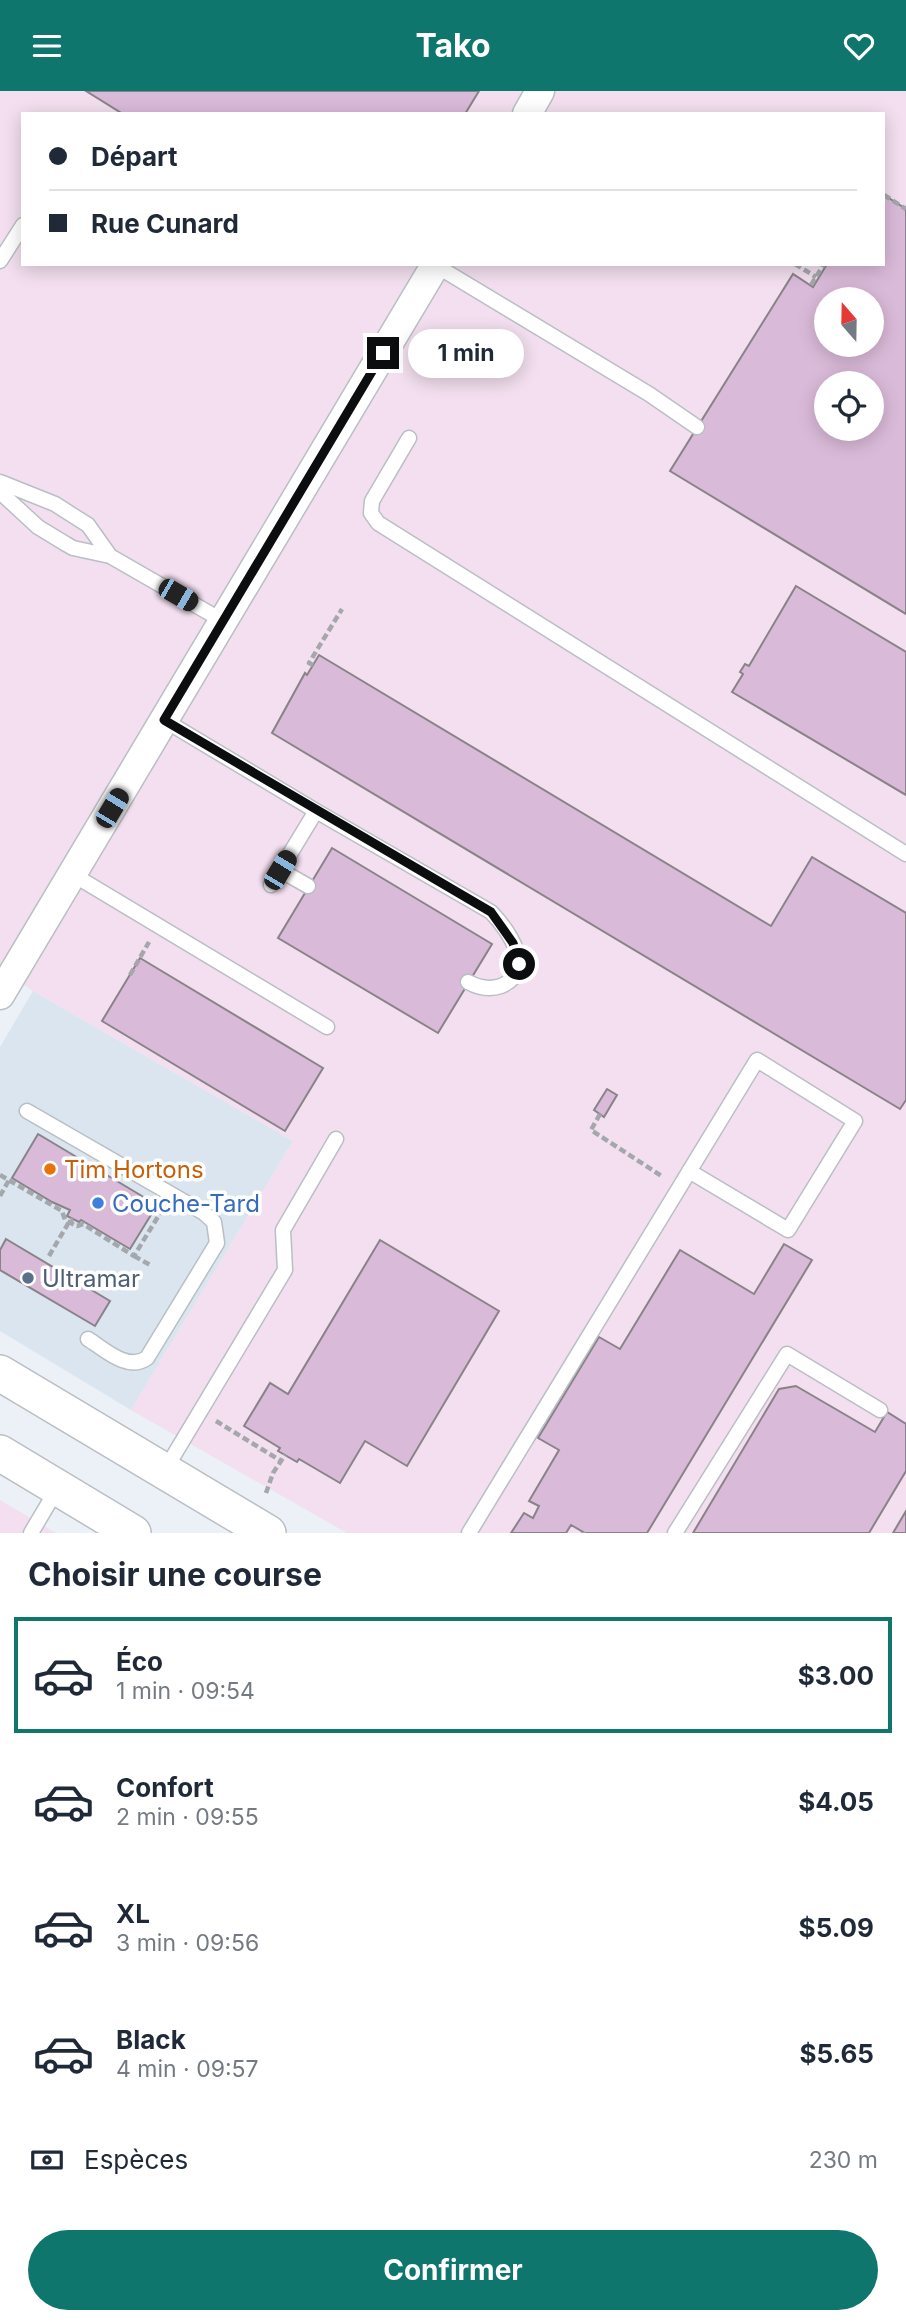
<!DOCTYPE html>
<html lang="fr">
<meta charset="utf-8">
<style>
body{margin:0;font-family:Inter,sans-serif;background:#f2f2f3;color:#1f2937;height:100vh;display:flex;flex-direction:column;font-size:26px;white-space:nowrap}
*{box-sizing:border-box;margin:0}
p{font-size:23px;color:#747a83}
.icon{flex:none;width:38px;height:38px;fill:none;stroke:currentColor;stroke-width:2;stroke-linecap:round;stroke-linejoin:round}
.map{position:relative;height:1442px;overflow:hidden}
.side{display:flex;flex-direction:column;background:#fff;flex:1}
.side>*{flex:none}
.hud{position:absolute;left:21px;top:21px;width:864px;height:154px;border-radius:0px;box-shadow:0 4px 18px #0003;display:grid;align-content:center;height:154px;padding:0 28px;background:#fff}
.needle{width:46px;rotate:340deg}
.fabs{position:absolute;left:814px;top:196px;display:grid;gap:14px}
.fabs a{display:grid;place-items:center;width:70px;height:70px;border-radius:50%;background:#fff;box-shadow:0 4px 18px #0003;font-size:35px}
.end{position:absolute;width:32px;height:32px;margin:-16px;border:9px solid #0b0d0f;background:#fff;box-shadow:0 0 0 4px #fff}
.from{border-radius:50%}
.bubble{position:absolute;height:49px;border-radius:24px;background:#fff;box-shadow:0 4px 18px #0003;font-size:23px;font-weight:700;line-height:49px;text-align:center}
.car{position:absolute;width:21px;height:42px;margin:-21px -10px;border-radius:9px;box-shadow:0 0 5px 2px #0007;background:linear-gradient(#222 24%,#8ab4d8 0 40%,#222 0 76%,#8ab4d8 0 86%,#222 0)}
.hud b{display:flex;align-items:center;gap:24px;height:66px;font-size:26px}
.hud b+b{border-top:2px solid #e0e1e3}
.hud i{width:18px;height:18px;background:#1f2937}
ul{padding:0;list-style:none}
li{display:flex;align-items:center;gap:21px;height:116px;margin:0 14px 10px;padding:0 14px;border:4px solid transparent;border-radius:0px}
li div{flex:1}
li b{display:block;font-size:26px}
li em{font-style:normal;font-weight:700}
li.current{border-color:#0f766e}
li>.icon{width:63px;height:63px;stroke-width:1.5}
h2{padding:0 28px;font-size:32px;line-height:84px}
.pay{display:flex;align-items:center;gap:18px;height:77px;padding:0 28px;font-size:26px}
.pay p{margin-inline-start:auto}
.button{display:flex;gap:14px;margin-top:auto;padding:14px 28px}
.button a{flex:1;height:80px;border-radius:42px;background:#0f766e;color:#fff;font-size:28px;font-weight:700;line-height:80px;text-align:center}
header{display:flex;justify-content:space-between;align-items:center;height:91px;padding:0 28px;background:#0f766e;color:#fff;font-size:32px;font-weight:700}
.map>svg:first-child{display:block}
.built{fill:#dae5ef}
.industrial{fill:#f3dfef;fill-rule:evenodd}
.building{fill:#dabad9;stroke:#888388;stroke-width:2;fill-rule:evenodd}
.lines{fill:none;stroke-linecap:round;stroke-linejoin:round}
.service-casing{stroke:#babfc4;stroke-width:17}
.minor-casing{stroke:#babfc4;stroke-width:31}
.tertiary-casing{stroke:#babfc4;stroke-width:38}
.path{stroke:#a4a8ac;stroke-width:4.5;stroke-dasharray:7 3.5;stroke-linecap:butt}
.service{stroke:#fff;stroke-width:14}
.minor{stroke:#fff;stroke-width:28}
.tertiary{stroke:#fff;stroke-width:35}
.route{stroke:#0b0d0f;stroke-width:9}
.food-dot{fill:#e8710a;stroke:#fff;stroke-width:2.5}
.shop-dot{fill:#3f7fe0;stroke:#fff;stroke-width:2.5}
.service-dot{fill:#5c6f8a;stroke:#fff;stroke-width:2.5}
.labels{text-anchor:middle;dominant-baseline:central;stroke-width:7;stroke-linejoin:round;paint-order:stroke}
.food-label{font-size:24px;fill:#c56008;stroke:#fff;text-anchor:start}
.shop-label{font-size:24px;fill:#366cbe;stroke:#fff;text-anchor:start}
.service-label{font-size:24px;fill:#4e5e75;stroke:#fff;text-anchor:start}
</style>
<header><svg class="icon" aria-label="menu" viewBox="0 0 24 24"><path d="M4 6h16M4 12h16M4 18h16"/></svg>Tako<svg class="icon" aria-label="heart" viewBox="0 0 24 24"><path d="M12 20l-8-8c-3-5 5-10 8-4 3-6 11-1 8 4z"/></svg></header>
<div class="map">
<svg width="906" height="1442" viewBox="0 0 906 1442">
<rect width="100%" height="100%" fill="#ebf1f6"/>
<path class="built" d="M33 900 293 1050 131 1319 0 1240V956Z"/>
<path class="industrial" d="M0 0H906V1442H347L131 1319 293 1050 33 900 0 877ZM23 23H884V173H23ZM826 208H872V254H826ZM826 292H872V338H826Z
M0 1409 56 1442H0Z"/>
<path class="building" d="M86 0H479L465 23H123Z
M884 104 906 118V523L670 380 793 183 813 196 827 173H884ZM826 208H872V254H826ZM826 292H872V338H826Z
M796 495 906 561V704L732 601 743 583 740 581 745 573 749 575Z
M319 564 771 835 812 766 906 822V1009L900 1018 272 642 305 582 307 584Z
M332 757 492 853 438 942 278 847Z
M140 867 323 977 285 1040 102 930Z
M607 998 617 1004 604 1026 594 1019Z
M38 1043 157 1114 130 1158 81 1129 79 1131 67 1125 70 1119 52 1111 12 1087Z
M6 1148 110 1210 95 1235 0 1179V1159Z
M380 1149 499 1220 407 1375 365 1350 340 1392 299 1368 297 1371 278 1360 280 1357 244 1335 270 1292 288 1303Z
M784 1153 812 1169 647 1442H585L571 1434 566 1442H511L524 1422 533 1427 539 1415 529 1410 559 1359 538 1347 599 1246 620 1258 680 1159 754 1203Z
M796 1295 875 1341 887 1321 906 1333V1380L869 1442H693L779 1298Z
M906 1420V1442H893Z"/>
<g class="lines">
<defs>
<path id="service" d="M0 170 23 134
M435 174 649 303 697 336
M409 347 372 410 371 422 378 432 906 763
M0 391 55 413 88 434 110 465
M0 401 38 436 66 453 73 457 110 465 223 530
M164 629 316 720 271 794
M316 720 491 821C509 840 537 880 501 895 489 899 479 897 468 891
M280 779 308 795
M72 783 327 936
M27 1020 204 1122 214 1131 217 1152 147 1267C128 1281 104 1258 88 1248
M165 1379 285 1179 283 1139 336 1048
M31 1442 57 1398
M469 1442 757 969 855 1030 788 1139 689 1080
M675 1442 787 1263 880 1319"/>
<path id="minor" d="M527 23 540 0
M0 904 436 173"/>
<path id="tertiary" d="M0 1282 268 1442
M0 1362 133 1442"/>
</defs>
<use href="#service" class="service-casing"/>
<use href="#minor" class="minor-casing"/>
<use href="#tertiary" class="tertiary-casing"/>
<path class="path" d="M884 104 906 118
M795 173 816 186
M811 194 824 173
M313 574 309 572 342 518
M130 884 149 851
M600 1023 591 1039 663 1086
M0 1084 62 1120 65 1129 77 1135 83 1133 134 1165 162 1119
M0 1105 9 1089
M49 1165 69 1131 73 1128
M134 1165 152 1175
M216 1330 281 1370
M266 1402 273 1382 285 1364
M583 1442V1441"/>
<use href="#service" class="service"/>
<use href="#minor" class="minor"/>
<use href="#tertiary" class="tertiary"/>
</g>
<g class="lines">
<path class="route" d="M383 262 164 629 491 821 513 852 519 873"/>
</g>
<circle class="food-dot" cx="50" cy="1078" r="7"/>
<circle class="shop-dot" cx="98" cy="1112" r="7"/>
<circle class="service-dot" cx="28" cy="1187" r="7"/>
<g class="labels">
<g class="food-label">
<text x="64" y="1078">Tim Hortons</text>
</g>
<g class="shop-label">
<text x="112" y="1112">Couche-Tard</text>
</g>
<g class="service-label">
<text x="42" y="1187">Ultramar</text>
</g>
</g>
</svg>
<div class="fabs">
<a><svg class="needle" viewBox="-14 -14 28 28"><path d="M0-13l5 13h-10z" fill="#e53935"/><path d="M0 13l5-13h-10z" fill="#747a83"/></svg></a>
<a><svg class="icon" aria-label="locate" viewBox="0 0 24 24"><circle cx="12" cy="12" r="6"/><path d="M12 2v4M12 18v4M2 12h4M18 12h4"/></svg></a>
</div>
<i class="end from" style="left:519px;top:873px"></i>
<i class="end" style="left:383px;top:262px"></i>
<div class="bubble" style="left:408px;top:238px;width:116px">1 min</div>
<i class="car" style="left:178px;top:504px;rotate:120deg"></i>
<i class="car" style="left:112px;top:717px;rotate:31deg"></i>
<i class="car" style="left:280px;top:779px;rotate:31deg"></i>
<div class="hud">
<b><i class="from"></i>Départ</b>
<b><i></i>Rue Cunard</b>
</div>
</div>
<section class="side">
<h2>Choisir une course</h2>
<ul>
<li class="current"><svg class="icon" aria-label="car" viewBox="0 0 24 24"><path d="M5 17H2v-5l4-1 3-4h7l3 4 3 1v5h-3M9 17h6M6 11h13"/><circle cx="7" cy="17" r="2"/><circle cx="17" cy="17" r="2"/></svg><div><b>Éco</b><p>1 min · 09:54</p></div><em>$3.00</em></li>
<li><svg class="icon" aria-label="car" viewBox="0 0 24 24"><path d="M5 17H2v-5l4-1 3-4h7l3 4 3 1v5h-3M9 17h6M6 11h13"/><circle cx="7" cy="17" r="2"/><circle cx="17" cy="17" r="2"/></svg><div><b>Confort</b><p>2 min · 09:55</p></div><em>$4.05</em></li>
<li><svg class="icon" aria-label="car" viewBox="0 0 24 24"><path d="M5 17H2v-5l4-1 3-4h7l3 4 3 1v5h-3M9 17h6M6 11h13"/><circle cx="7" cy="17" r="2"/><circle cx="17" cy="17" r="2"/></svg><div><b>XL</b><p>3 min · 09:56</p></div><em>$5.09</em></li>
<li><svg class="icon" aria-label="car" viewBox="0 0 24 24"><path d="M5 17H2v-5l4-1 3-4h7l3 4 3 1v5h-3M9 17h6M6 11h13"/><circle cx="7" cy="17" r="2"/><circle cx="17" cy="17" r="2"/></svg><div><b>Black</b><p>4 min · 09:57</p></div><em>$5.65</em></li>
</ul>
<div class="pay"><svg class="icon" aria-label="cash" viewBox="0 0 24 24"><path d="M3 7h18v10H3z"/><circle cx="12" cy="12" r="2"/></svg>Espèces<p>230 m</p></div>
<div class="button"><a>Confirmer</a></div>
</section>
